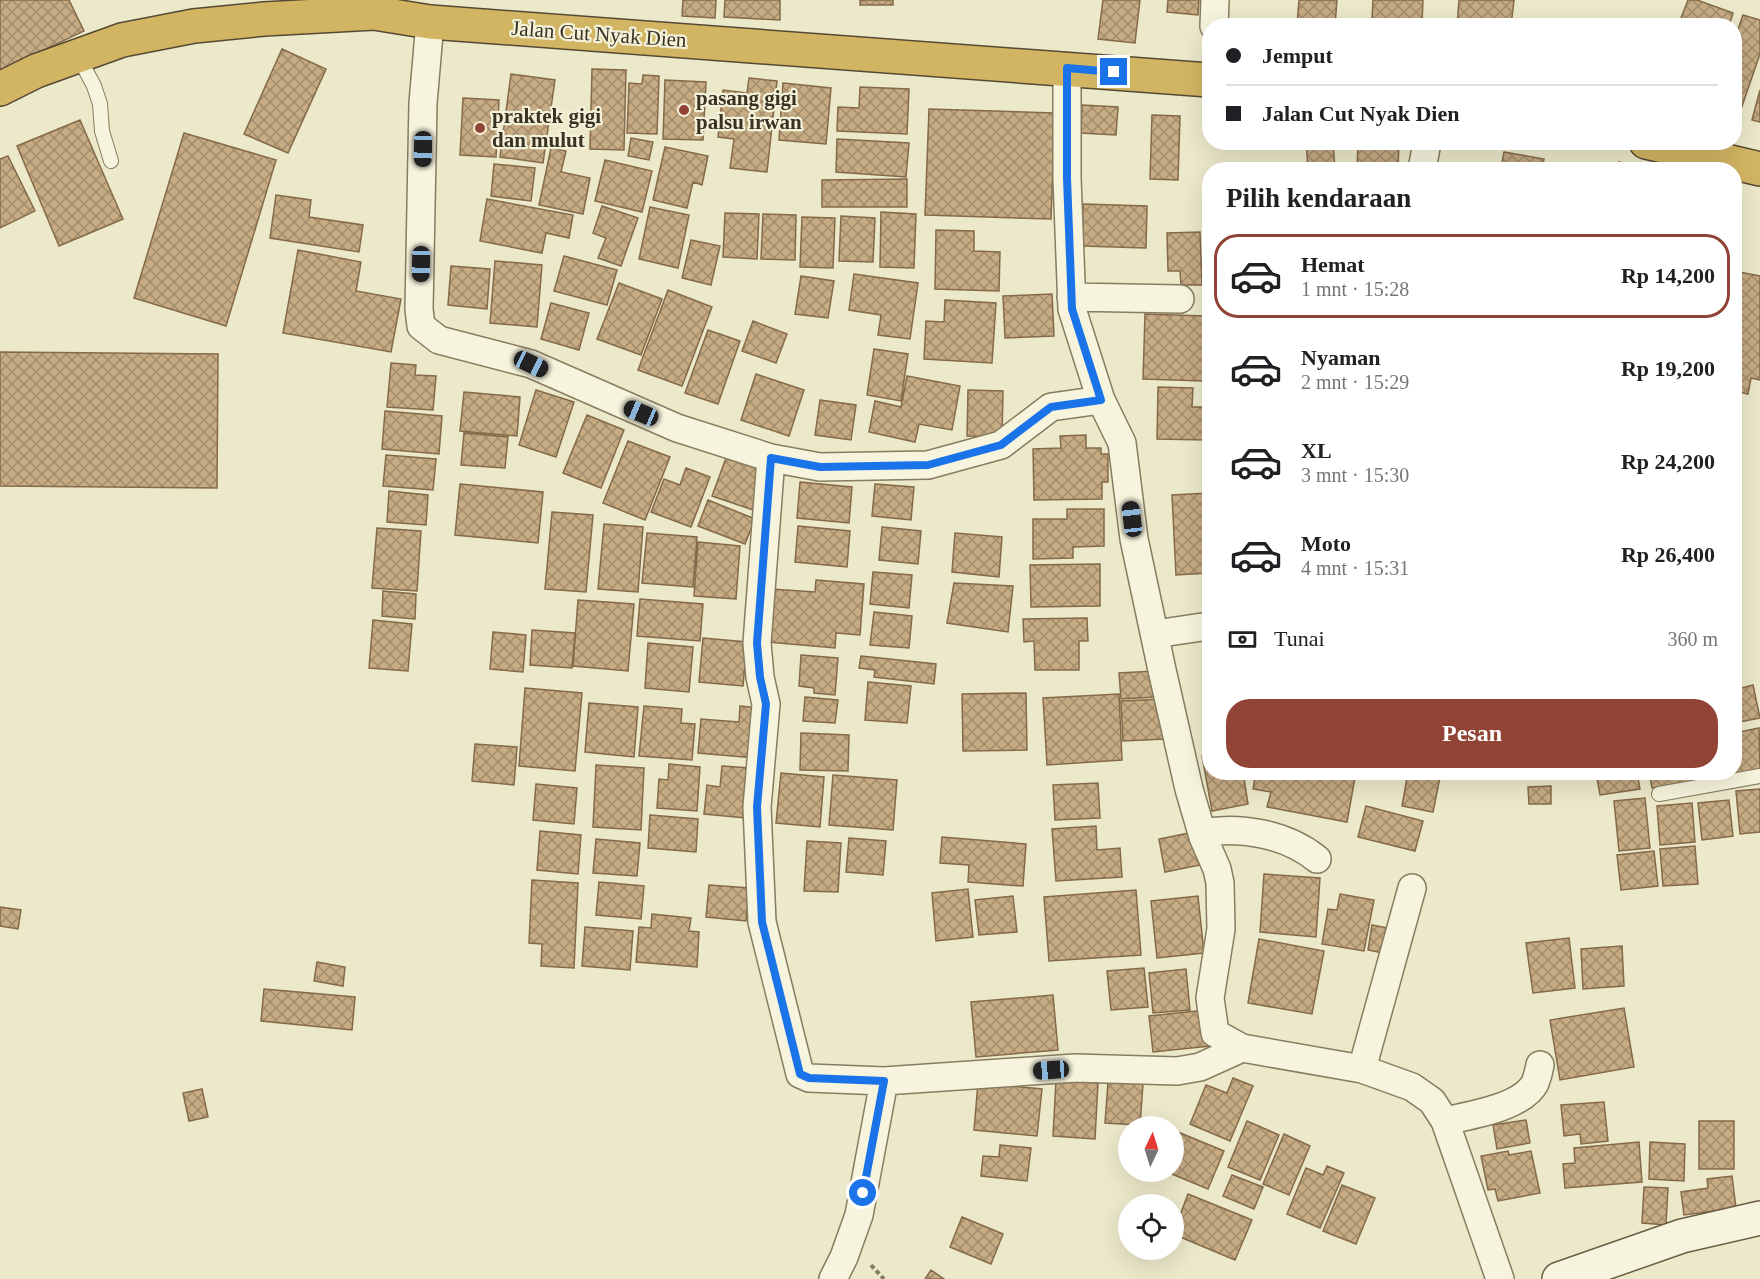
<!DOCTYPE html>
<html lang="id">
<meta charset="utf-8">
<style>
body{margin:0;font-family:Georgia,serif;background:#f6f6f6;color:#202124;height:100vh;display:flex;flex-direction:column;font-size:22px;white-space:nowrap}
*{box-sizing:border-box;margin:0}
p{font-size:20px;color:#757577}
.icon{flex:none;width:33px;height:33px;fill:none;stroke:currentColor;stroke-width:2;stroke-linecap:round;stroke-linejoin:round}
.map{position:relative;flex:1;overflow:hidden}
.side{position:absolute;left:1202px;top:162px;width:540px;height:618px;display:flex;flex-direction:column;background:#fff;border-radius:24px;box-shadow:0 6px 24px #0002}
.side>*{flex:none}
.banner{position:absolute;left:1202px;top:18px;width:540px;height:132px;border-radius:24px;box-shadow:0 6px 24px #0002;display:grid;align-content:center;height:132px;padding:0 24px;background:#fff}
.needle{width:39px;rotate:4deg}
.fabs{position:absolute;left:1118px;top:1116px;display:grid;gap:12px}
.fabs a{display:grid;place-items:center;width:66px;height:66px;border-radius:50%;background:#fff;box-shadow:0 6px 24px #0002;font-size:30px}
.end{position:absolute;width:27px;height:27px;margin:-14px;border:8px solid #1a73e8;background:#fff;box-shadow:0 0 0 3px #fff}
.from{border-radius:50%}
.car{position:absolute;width:18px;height:36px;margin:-18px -9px;border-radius:8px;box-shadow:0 0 4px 2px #0007;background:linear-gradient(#222 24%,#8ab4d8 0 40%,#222 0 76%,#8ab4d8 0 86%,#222 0)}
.banner b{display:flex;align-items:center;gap:21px;height:57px;font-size:22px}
.banner b+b{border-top:2px solid #e0e0e0}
.banner i{width:15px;height:15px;background:#202124}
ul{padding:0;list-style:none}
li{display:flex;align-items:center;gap:18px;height:84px;margin:0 12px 9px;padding:0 12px;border:3px solid transparent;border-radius:24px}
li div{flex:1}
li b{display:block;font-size:22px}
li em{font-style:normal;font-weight:600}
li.current{border-color:#914435}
li>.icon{width:54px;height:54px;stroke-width:1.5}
h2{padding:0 24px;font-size:27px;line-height:72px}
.pay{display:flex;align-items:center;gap:15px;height:66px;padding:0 24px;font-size:22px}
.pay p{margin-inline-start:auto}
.button{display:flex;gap:12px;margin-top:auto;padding:12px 24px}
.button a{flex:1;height:69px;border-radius:24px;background:#914435;color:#fff;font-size:24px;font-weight:600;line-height:69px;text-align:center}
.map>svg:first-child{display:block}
.building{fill:url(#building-cross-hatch);stroke:#846a48;stroke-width:1.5}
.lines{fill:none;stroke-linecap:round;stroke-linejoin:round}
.lane-casing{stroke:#877c60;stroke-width:16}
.street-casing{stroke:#877c60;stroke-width:30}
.secondary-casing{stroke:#695d43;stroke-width:36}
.highway-casing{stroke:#564933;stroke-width:36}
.path{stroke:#877c60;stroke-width:4;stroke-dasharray:4.5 3;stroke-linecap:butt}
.lane{stroke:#f7f4dd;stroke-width:14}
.street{stroke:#f7f4dd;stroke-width:27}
.secondary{stroke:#f7f4dd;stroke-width:33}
.highway{stroke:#d2b563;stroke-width:33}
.route{stroke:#1a73e8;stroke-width:8}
.poi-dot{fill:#914435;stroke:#f4f1d9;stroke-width:2}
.labels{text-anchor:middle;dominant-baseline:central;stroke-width:4.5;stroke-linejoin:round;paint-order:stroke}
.street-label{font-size:21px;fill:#393122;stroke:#f4f1d9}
.poi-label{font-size:21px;font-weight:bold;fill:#393122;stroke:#f4f1d9;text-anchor:start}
</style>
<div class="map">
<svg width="1760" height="1279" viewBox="0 0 1760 1279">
<defs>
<pattern id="building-cross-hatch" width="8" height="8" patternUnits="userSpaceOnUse" patternTransform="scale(1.5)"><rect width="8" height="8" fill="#c6ab83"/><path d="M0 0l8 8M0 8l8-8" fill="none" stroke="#a28c6b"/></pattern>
</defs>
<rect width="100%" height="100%" fill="#ece8ca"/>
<path class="building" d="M0 0H69L84 31 0 71Z
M683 0H716L715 18 682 16Z
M725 0H780V20L724 17Z
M860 0H893V5H860Z
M1103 0H1140L1135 43 1098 39Z
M1168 0H1199L1198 15 1167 12Z
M1299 0H1337L1335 26H1297Z
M1373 0H1423L1422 22 1372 20Z
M1459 0H1514L1511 26H1457Z
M1688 0H1697L1733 13 1729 26H1678Z
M1743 15 1760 20V54L1740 112 1734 110V41Z
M1224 20 1251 23V26H1223Z
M282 49 326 69 288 153 244 134Z
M592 69 626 70 624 150 590 149Z
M511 74 555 80 543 163 500 157Z
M643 75 659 76 657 134 627 133 629 83 642 84Z
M749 78 777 81 767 172 730 168 734 139 718 137 723 90 747 93Z
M665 80 706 82 703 140 663 139Z
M783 83 831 88 826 144 779 140Z
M860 87 909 89 907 134 837 131 838 107 859 108Z
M1760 90V122L1752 120Z
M463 98 499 100 496 157 460 155Z
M1082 105 1118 107 1116 135 1081 133Z
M929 109 1055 113 1051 219 925 215Z
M1152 115 1180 116 1178 180 1150 179Z
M80 120 123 219 59 246 17 146Z
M184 133 276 160 226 326 134 298Z
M631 138 653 142 649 160 628 156Z
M837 139 909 143 906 177 836 172Z
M1306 142H1333L1335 170H1300L1308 168Z
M1358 142H1399L1398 170H1357Z
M665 147 708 156 702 185 693 182 687 208 653 200Z
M551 148 566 151 561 172 590 178 583 214 539 205Z
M1504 152 1544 159 1542 170H1479L1480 164 1501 168Z
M8 156 35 211 0 228V159Z
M605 160 652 171 642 212 595 201Z
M1619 162 1652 170H1618Z
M494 164 535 168 531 201 491 196Z
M907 179V207H822V180Z
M276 195 311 200 309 217 363 225 359 252 270 238Z
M487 199 573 215 569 238 546 233 542 253 480 241Z
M1083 204 1147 206 1146 248 1082 246Z
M602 206 638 218 621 266 598 258 606 238 593 233Z
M650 207 689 215 678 268 639 259Z
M881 212 916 214 914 268 880 267Z
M725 213 759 214 757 259 723 257Z
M763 214 796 215 795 260 761 259Z
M841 216 875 218 873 262 839 261Z
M802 217 835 218 833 268 800 267Z
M936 230 974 231V251L1000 252 999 291 935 289Z
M1200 232 1202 285H1181L1180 271H1168L1167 233Z
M691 240 720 246 711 285 682 278Z
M298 250 361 262 356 291 401 299 391 352 283 333Z
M564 256 617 270 607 305 554 291Z
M495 261 542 265 537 327 490 323Z
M451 266 490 269 487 309 448 305Z
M1739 272 1760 276V380L1751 378 1748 394 1734 391V302Z
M854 274 918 283 910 339 878 335 881 315 849 310Z
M801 276 834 281 828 318 795 314Z
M619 283 662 299 641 355 597 339Z
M668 290 712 307 682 386 638 370Z
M1052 294 1054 336 1005 338 1003 296Z
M945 300 996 303 992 363 924 359 926 321 944 322Z
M551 303 589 313 579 350 541 339Z
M1145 314 1205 316 1203 381 1143 379Z
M753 321 787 334 776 363 742 351Z
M708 330 740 341 718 404 685 393Z
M874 349 908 354 901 401 867 395Z
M0 352 218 354 217 488 0 486Z
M391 363 416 365 415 375 436 376 433 410 387 407Z
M756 374 804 390 789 436 741 420Z
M907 376 960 386 952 430 919 424 915 442 869 432 875 401 901 407Z
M1158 387 1193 388 1192 407H1207L1206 440 1157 439Z
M536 390 574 402 556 457 519 445Z
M968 390 1003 391 1002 437 967 436Z
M464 392 520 397 517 436 460 431Z
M820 400 856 405 851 440 815 435Z
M385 411 442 416 439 454 382 449Z
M587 415 624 430 601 488 563 473Z
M464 433 508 437 505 468 461 465Z
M1086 435V448H1101V454H1108V482H1102V499L1034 500 1033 449 1061 448 1060 436Z
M628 441 670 457 645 520 603 503Z
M386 455 436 459 433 490 383 486Z
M726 458 766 472 753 510 712 496Z
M686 468 710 477 691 527 651 512 664 479 680 485Z
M800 482 852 487 849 523 797 518Z
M460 484 543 492 538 543 455 535Z
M875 484 914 487 911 520 872 516Z
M389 491 428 495 426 525 387 522Z
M1209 493V573L1176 575 1172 495Z
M708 500 755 519 745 544 698 526Z
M1067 509H1104V546L1073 547V558L1033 559V519H1067Z
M552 512 593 515 586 592 545 589Z
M604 524 643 527 638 592 598 589Z
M798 526 850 531 847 567 795 562Z
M882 527 921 531 918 564 879 560Z
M377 528 421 531 417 591 372 588Z
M647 533 697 537 693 587 642 583Z
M955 533 1002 537 999 577 952 572Z
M698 542 740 546 736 599 694 596Z
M1100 564V606L1031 607 1030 565Z
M873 572 912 575 909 608 870 604Z
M816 580 864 584 860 635 836 633 835 648 768 642 772 589 815 592Z
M954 583 1013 586 1008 632 947 623Z
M383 591 416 594 415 619 382 616Z
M640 599 703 604 700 641 637 636Z
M578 600 634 604 628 671 573 666Z
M874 612 912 616 909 648 870 645Z
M1087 618 1088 641H1079V670H1035L1034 641 1024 642 1023 619Z
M373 620 412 624 408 671 369 668Z
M532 630 575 633 572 668 530 665Z
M493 632 526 635 523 672 490 669Z
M703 638 747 642 743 686 699 682Z
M648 643 693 647 689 692 645 688Z
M801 655 838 658 835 695 814 693V688L799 686Z
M861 656 936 664 934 684 874 677 875 670 859 668Z
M1155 671 1156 697 1121 699 1119 673Z
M868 682 911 686 907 723 865 720Z
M1753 685 1760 718 1734 723V690Z
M525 688 582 693 575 771 519 766Z
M1026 693 1027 750 963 751 962 694Z
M1119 694 1122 760 1047 765 1043 698Z
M805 697 838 700 835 723 803 721Z
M1163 699 1165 739 1123 741 1121 701Z
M589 703 638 707 634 757 585 752Z
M644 706 682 709 681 723 695 724 692 760 639 756Z
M740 706 759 708 755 758 698 753 701 719 739 722Z
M1759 728 1760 769 1733 774 1734 733Z
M801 733 849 735 848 771 800 770Z
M475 744 517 747 514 785 472 781Z
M1209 755V772H1243L1248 804 1212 811 1202 756Z
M669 764 700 767 697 811 657 808 659 779 668 780Z
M596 765 644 768 641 830 593 827Z
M722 766 750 768 746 818 704 814 707 785 720 787Z
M1256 772H1356L1347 822 1267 807 1271 792 1253 789Z
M1408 772H1441L1433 812 1402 806Z
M1596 772H1637L1640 789 1600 795Z
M1649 772H1689L1691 781 1652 788Z
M781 773 824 777 820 827 776 823Z
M833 775 897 780 893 830 829 825Z
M1098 783 1100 818 1055 820 1053 785Z
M536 784 577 788 574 824 533 820Z
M1551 786V804H1529L1528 787Z
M1760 789V832L1740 834 1736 791Z
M1645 798 1650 848 1619 851 1614 801Z
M1729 800 1733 836 1702 840 1698 803Z
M1692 803 1695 842 1660 845 1657 806Z
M1366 806 1423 821 1415 851 1358 837Z
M650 815 698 819 696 852 648 848Z
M1096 826 1097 850 1120 848 1122 877 1056 881 1052 829Z
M540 831 581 835 578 874 537 870Z
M1194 832 1200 865 1165 872 1159 839Z
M942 837 1026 844 1023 886 968 882 969 865 940 863Z
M849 838 886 841 883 875 846 872Z
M596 839 640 843 637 876 593 873Z
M807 841 841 843 838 892 804 891Z
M1695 846 1698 884 1663 886 1660 849Z
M1654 851 1658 886 1621 890 1617 855Z
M1264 874 1320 878 1316 937 1260 932Z
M532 880 578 883 574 968 541 966 542 944 529 943Z
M599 882 644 886 641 919 596 915Z
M709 885 749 888 746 921 706 917Z
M968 889 973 937 936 941 932 893Z
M1136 890 1141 955 1049 961 1044 897Z
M1340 894 1374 900 1364 951 1322 944 1328 909 1337 910Z
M1013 896 1017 932 979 935 975 900Z
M1198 896 1204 953 1157 958 1151 901Z
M0 907 21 910 18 929 0 926Z
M652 914 691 918 689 931 699 932 697 967 636 962 639 927 651 928Z
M1372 925 1393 929 1388 954 1368 950Z
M585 927 633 931 630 970 582 966Z
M1569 938 1575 988 1533 993 1526 943Z
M1259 939 1324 951 1312 1014 1248 1003Z
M1622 946 1624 986 1583 989 1581 949Z
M317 962 345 967 343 986 314 981Z
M1144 968 1148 1007 1111 1010 1107 971Z
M1186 969 1190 1010 1153 1013 1149 973Z
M264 989 355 997 352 1030 261 1021Z
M1053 995 1058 1050 976 1057 971 1002Z
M1624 1008 1634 1067 1560 1080 1550 1020Z
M1206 1010 1210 1046 1153 1052 1149 1016Z
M1233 1078 1253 1086 1230 1141 1190 1124 1206 1085 1227 1093Z
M1056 1080 1098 1083 1095 1139 1053 1136Z
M1108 1082 1143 1084 1140 1125 1105 1123Z
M978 1083 1042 1089 1037 1136 974 1130Z
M202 1089 208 1117 189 1121 183 1093Z
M1604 1102 1608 1141 1581 1144 1580 1134 1564 1136 1561 1105Z
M1526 1120 1530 1143 1497 1149 1493 1125Z
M1247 1121 1279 1135 1260 1180 1228 1167Z
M1699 1121H1734V1169H1699Z
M1173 1130 1224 1151 1208 1189 1172 1174 1177 1163 1173 1162Z
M1284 1134 1310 1146 1289 1195 1263 1184Z
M1639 1142 1642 1182 1565 1188 1563 1164 1575 1163 1574 1148Z
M1650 1142 1685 1144 1684 1181 1649 1179Z
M1000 1145 1031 1148 1027 1181 981 1176 983 1156 999 1157Z
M1508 1151 1509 1155 1531 1151 1540 1193 1498 1201 1495 1189 1488 1190 1481 1156Z
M1327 1166 1344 1173 1320 1228 1287 1214 1306 1168 1323 1175Z
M1232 1175 1263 1187 1254 1209 1223 1196Z
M1732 1176 1736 1208 1684 1215 1681 1192 1708 1188 1707 1179Z
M1342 1185 1375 1198 1356 1244 1323 1231Z
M1644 1187 1668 1188 1666 1225 1642 1223Z
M1188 1194 1252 1220 1235 1260 1173 1234Z
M962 1217 1003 1234 991 1264 950 1247Z
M931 1270 944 1279H925Z"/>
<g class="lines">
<defs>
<path id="lane" d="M78 56 94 86 100 104 102 131 111 161
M1659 794 1760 776"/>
<path id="street" d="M430 22 423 103 419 309 421 326 439 340 531 364 677 428 771 458 820 467 928 465 1001 445 1051 407 1101 400
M1214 26 1215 0
M1067 68V178L1072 309 1101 400 1122 443 1134 539 1162 670 1189 789 1203 837 1217 869 1220 883 1221 929 1210 998 1215 1033 1242 1048 1362 1069 1412 1087 1432 1101 1445 1121 1500 1279
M1422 170 1427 142
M1071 297 1180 299
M771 458 757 643 760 677 766 704 757 807 762 922 800 1074 809 1078 884 1081 1075 1068 1177 1071 1200 1067 1242 1048
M1155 634 1209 626
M1202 833C1241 826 1286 834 1317 859
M1362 1069 1412 888
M1445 1121C1470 1115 1522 1108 1535 1083 1537 1078 1539 1071 1540 1065
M833 1279 844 1257 859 1215 884 1081"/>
<path id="secondary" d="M1559 1279 1682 1236 1760 1218"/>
<path id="highway" d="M0 89 36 71 122 40 194 26 264 19 374 13 430 22 1209 80
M1646 142 1760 169"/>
</defs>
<use href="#lane" class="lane-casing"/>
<use href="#street" class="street-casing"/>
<use href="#secondary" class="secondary-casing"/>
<use href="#highway" class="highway-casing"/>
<path class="path" d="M871 1265 884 1279"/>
<use href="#lane" class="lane"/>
<use href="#street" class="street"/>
<use href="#secondary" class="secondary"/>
<use href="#highway" class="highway"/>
</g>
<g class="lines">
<path class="route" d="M863 1193 884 1081 809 1078 800 1074 762 922 757 807 766 704 760 677 757 643 771 458 820 467 928 465 1001 445 1051 407 1101 400 1072 309 1067 178V68L1114 72"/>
</g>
<g class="poi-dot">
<circle cx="684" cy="110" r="6"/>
<circle cx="480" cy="128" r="6"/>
</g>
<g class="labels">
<g class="street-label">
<text transform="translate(599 34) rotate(4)">Jalan Cut Nyak Dien</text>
</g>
<g class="poi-label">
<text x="696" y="98">pasang gigi<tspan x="696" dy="24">palsu irwan</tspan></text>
<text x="492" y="116">praktek gigi<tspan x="492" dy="24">dan mulut</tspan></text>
</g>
</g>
</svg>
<div class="fabs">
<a><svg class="needle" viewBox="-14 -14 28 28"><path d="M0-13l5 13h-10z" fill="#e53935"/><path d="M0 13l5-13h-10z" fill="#757577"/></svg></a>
<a><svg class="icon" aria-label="locate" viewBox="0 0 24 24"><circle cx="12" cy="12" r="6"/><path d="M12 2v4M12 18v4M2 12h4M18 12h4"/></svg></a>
</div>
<i class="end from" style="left:863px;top:1193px"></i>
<i class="end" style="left:1114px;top:72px"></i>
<i class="car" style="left:423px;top:149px;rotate:181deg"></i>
<i class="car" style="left:421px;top:264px;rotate:181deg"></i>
<i class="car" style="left:531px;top:364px;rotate:115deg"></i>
<i class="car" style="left:641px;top:413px;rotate:293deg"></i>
<i class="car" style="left:1132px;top:519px;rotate:353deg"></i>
<i class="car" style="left:1051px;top:1070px;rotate:266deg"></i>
<div class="banner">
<b><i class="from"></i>Jemput</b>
<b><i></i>Jalan Cut Nyak Dien</b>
</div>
<section class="side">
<h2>Pilih kendaraan</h2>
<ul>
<li class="current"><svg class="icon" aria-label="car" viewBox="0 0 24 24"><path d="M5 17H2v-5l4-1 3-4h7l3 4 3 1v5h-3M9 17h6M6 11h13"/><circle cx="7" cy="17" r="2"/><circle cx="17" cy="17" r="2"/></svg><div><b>Hemat</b><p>1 mnt · 15:28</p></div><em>Rp 14,200</em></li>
<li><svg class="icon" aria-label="car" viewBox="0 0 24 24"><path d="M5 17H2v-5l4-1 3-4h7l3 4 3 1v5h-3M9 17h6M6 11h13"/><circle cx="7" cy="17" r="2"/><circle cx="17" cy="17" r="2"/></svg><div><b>Nyaman</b><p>2 mnt · 15:29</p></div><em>Rp 19,200</em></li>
<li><svg class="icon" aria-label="car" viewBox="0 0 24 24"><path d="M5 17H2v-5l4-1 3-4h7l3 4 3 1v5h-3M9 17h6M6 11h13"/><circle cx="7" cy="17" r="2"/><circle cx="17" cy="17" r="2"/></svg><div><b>XL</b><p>3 mnt · 15:30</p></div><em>Rp 24,200</em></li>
<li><svg class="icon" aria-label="car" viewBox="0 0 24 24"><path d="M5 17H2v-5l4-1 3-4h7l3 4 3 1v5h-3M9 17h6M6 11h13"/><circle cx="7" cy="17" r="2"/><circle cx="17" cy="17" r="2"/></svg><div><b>Moto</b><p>4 mnt · 15:31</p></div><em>Rp 26,400</em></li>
</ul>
<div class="pay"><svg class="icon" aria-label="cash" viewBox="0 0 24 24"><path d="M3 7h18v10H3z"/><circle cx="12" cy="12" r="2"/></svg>Tunai<p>360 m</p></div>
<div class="button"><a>Pesan</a></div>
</section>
</div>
